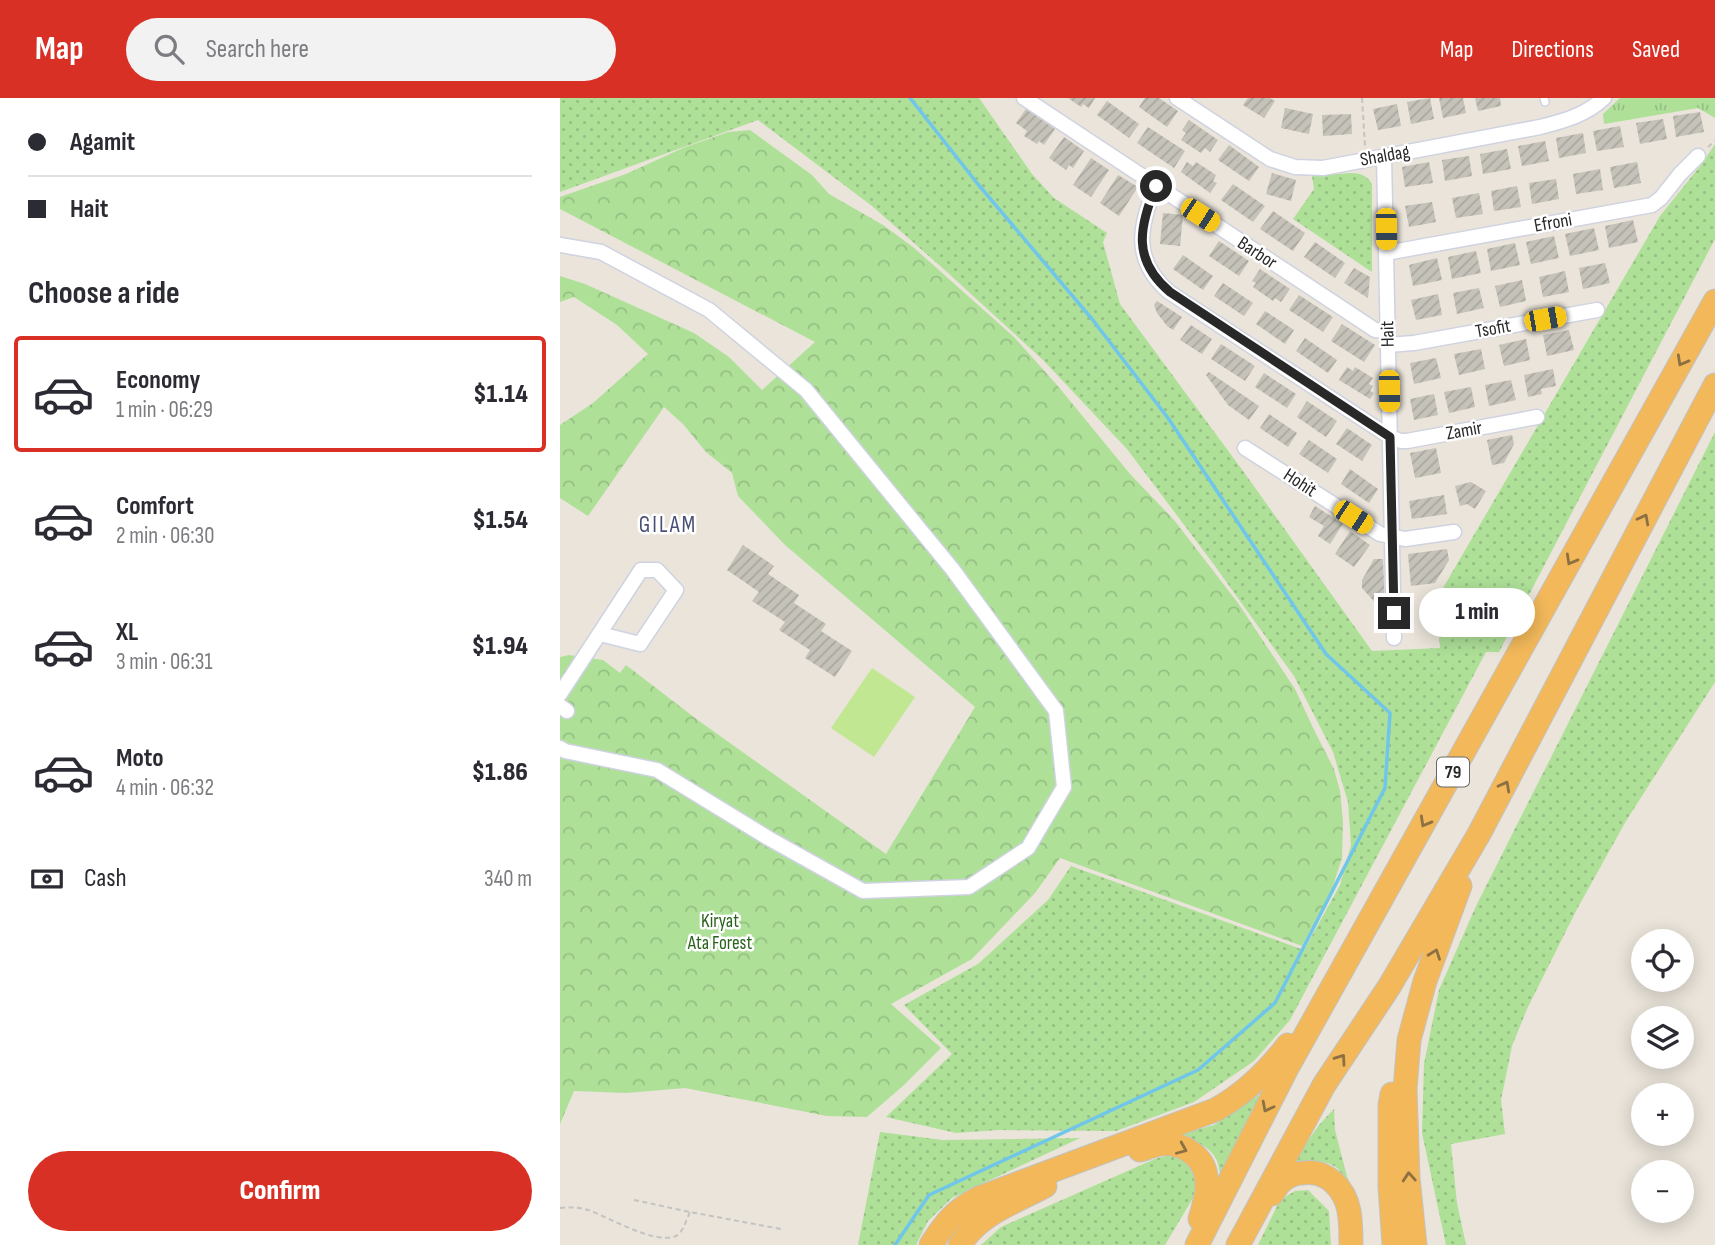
<!DOCTYPE html>
<meta charset="utf-8">
<style>
body{margin:0;font-family:"Sofia Sans Condensed",sans-serif;background:#f2f2f3;color:#2b2b33;height:100vh;display:flex;flex-direction:column;font-size:26px;white-space:nowrap}
*{box-sizing:border-box;margin:0}
p{font-size:23px;color:#7c7c81}
.icon{flex:none;width:38px;height:38px;fill:none;stroke:currentColor;stroke-width:2;stroke-linecap:round;stroke-linejoin:round}
.map{position:relative;flex:1;overflow:hidden}
.panel{display:flex;flex-direction:column;background:#fff;width:560px}
.panel>*{flex:none}
.top-card{display:grid;align-content:center;height:154px;padding:0 28px;background:#fff}
.tools{position:absolute;left:1071px;top:831px;display:grid;gap:14px}
.tools a{display:grid;place-items:center;width:63px;height:63px;border-radius:50%;background:#fff;box-shadow:0 4px 18px #0003;font-size:35px}
.end{position:absolute;width:32px;height:32px;margin:-16px;border:9px solid #282828;background:#fff;box-shadow:0 0 0 4px #fff}
.from{border-radius:50%}
.bubble{position:absolute;height:49px;border-radius:24px;background:#fff;box-shadow:0 4px 18px #0003;font-size:23px;font-weight:800;line-height:49px;text-align:center}
.car{position:absolute;width:21px;height:42px;margin:-21px -10px;border-radius:9px;box-shadow:0 0 5px 2px #0007;background:linear-gradient(#f5c518 24%,#345 0 40%,#f5c518 0 76%,#345 0 86%,#f5c518 0)}
.top-card b{display:flex;align-items:center;gap:24px;height:66px;font-size:26px}
.top-card b+b{border-top:2px solid #e1e1e2}
.top-card i{width:18px;height:18px;background:#2b2b33}
ul{padding:0;list-style:none}
li{display:flex;align-items:center;gap:21px;height:116px;margin:0 14px 10px;padding:0 14px;border:4px solid transparent;border-radius:7px}
li div{flex:1}
li b{display:block;font-size:26px}
li em{font-style:normal;font-weight:800}
li.current{border-color:#d93025}
li>.icon{width:63px;height:63px;stroke-width:1.5}
h2{padding:0 28px;font-size:32px;line-height:84px}
.pay{display:flex;align-items:center;gap:18px;height:77px;padding:0 28px;font-size:26px}
.pay p{margin-inline-start:auto}
.cta{display:flex;gap:14px;margin-top:auto;padding:14px 28px}
.cta a{flex:1;height:80px;border-radius:42px;background:#d93025;color:#fff;font-size:28px;font-weight:800;line-height:80px;text-align:center}
header{display:flex;align-items:center;gap:42px;box-sizing:border-box;height:98px;padding:0 35px;background:#d93025;color:#fff}
header strong{font-size:33px}
nav{display:flex;gap:38px;margin-inline-start:auto;font-size:24px}
.search{width:490px;height:63px;background:#f2f2f3;display:flex;align-items:center;gap:18px;box-sizing:border-box;padding:0 24px;border-radius:38px;color:#7c7c81;font-size:26px}
main{display:flex;flex:1;min-height:0}
.map>svg:first-child{display:block}
.grass{fill:url(#grass-dots)}
.forest{fill:url(#forest-crowns)}
.park{fill:url(#park-tufts)}
.pitch{fill:#c1e793}
.lines{fill:none;stroke-linecap:round;stroke-linejoin:round}
.stream{stroke:#6fc6ea;stroke-width:3.5}
.building{fill:url(#building-hatch)}
.service-casing{stroke:#cfd2e1;stroke-width:10}
.minor-casing{stroke:#cfd2e1;stroke-width:17}
.trunk-casing{stroke:#c3c3c3;stroke-width:25}
.path{stroke:#c3c3c3;stroke-width:2;stroke-dasharray:5 3.5;stroke-linecap:butt}
.service{stroke:#fff;stroke-width:7}
.minor{stroke:#fff;stroke-width:14}
.trunk{stroke:#f2b85a;stroke-width:23}
.oneway{stroke:#8d7041}
.route{stroke:#282828;stroke-width:9}
.labels{text-anchor:middle;dominant-baseline:central;stroke-width:5;stroke-linejoin:round;paint-order:stroke}
.shield{fill:#fff;stroke:#686868;stroke-width:2}
.shield-label{font-size:18px;font-weight:bold;fill:#282828}
.street-label{font-size:19px;fill:#282828;stroke:#fff}
.park-label{font-size:19px;fill:#28621b;stroke:#fff}
.quarter-label{font-size:23px;letter-spacing:2px;fill:#4a5177;stroke:#fff}
</style>
<header>
<strong>Map</strong>
<div class="search"><svg class="icon" aria-label="search" viewBox="0 0 24 24"><circle cx="10" cy="10" r="6"/><path d="M15 15l6 6"/></svg>Search here</div>
<nav><a>Map</a><a>Directions</a><a>Saved</a></nav>
</header>
<main>
<section class="panel">
<div class="top-card">
<b><i class="from"></i>Agamit</b>
<b><i></i>Hait</b>
</div>
<h2>Choose a ride</h2>
<ul>
<li class="current"><svg class="icon" aria-label="car" viewBox="0 0 24 24"><path d="M5 17H2v-5l4-1 3-4h7l3 4 3 1v5h-3M9 17h6M6 11h13"/><circle cx="7" cy="17" r="2"/><circle cx="17" cy="17" r="2"/></svg><div><b>Economy</b><p>1 min · 06:29</p></div><em>$1.14</em></li>
<li><svg class="icon" aria-label="car" viewBox="0 0 24 24"><path d="M5 17H2v-5l4-1 3-4h7l3 4 3 1v5h-3M9 17h6M6 11h13"/><circle cx="7" cy="17" r="2"/><circle cx="17" cy="17" r="2"/></svg><div><b>Comfort</b><p>2 min · 06:30</p></div><em>$1.54</em></li>
<li><svg class="icon" aria-label="car" viewBox="0 0 24 24"><path d="M5 17H2v-5l4-1 3-4h7l3 4 3 1v5h-3M9 17h6M6 11h13"/><circle cx="7" cy="17" r="2"/><circle cx="17" cy="17" r="2"/></svg><div><b>XL</b><p>3 min · 06:31</p></div><em>$1.94</em></li>
<li><svg class="icon" aria-label="car" viewBox="0 0 24 24"><path d="M5 17H2v-5l4-1 3-4h7l3 4 3 1v5h-3M9 17h6M6 11h13"/><circle cx="7" cy="17" r="2"/><circle cx="17" cy="17" r="2"/></svg><div><b>Moto</b><p>4 min · 06:32</p></div><em>$1.86</em></li>
</ul>
<div class="pay"><svg class="icon" aria-label="cash" viewBox="0 0 24 24"><path d="M3 7h18v10H3z"/><circle cx="12" cy="12" r="2"/></svg>Cash<p>340 m</p></div>
<div class="cta"><a>Confirm</a></div>
</section>
<div class="map">
<svg width="1155" height="1147" viewBox="0 0 1155 1147">
<defs>
<pattern id="grass-dots" width="8" height="8" patternUnits="userSpaceOnUse" patternTransform="scale(1.75)"><rect width="8" height="8" fill="#aee098"/><path d="M2 2h.1M6 6h.1" fill="none" stroke="#96c083" stroke-width="1.8" stroke-linecap="round"/></pattern>
<pattern id="forest-crowns" width="20" height="18" patternUnits="userSpaceOnUse" patternTransform="scale(1.75)"><rect width="20" height="18" fill="#aee098"/><path d="M2 6a3 3 0 1 1 6 0M12 15a3 3 0 1 1 6 0" fill="none" stroke="#96c083"/></pattern>
<pattern id="park-tufts" width="24" height="20" patternUnits="userSpaceOnUse" patternTransform="scale(1.75)"><rect width="24" height="20" fill="#aee098"/><path d="M3 7l-1-3M5 7V3M7 7l1-3M15 17l-1-3M17 17v-4M19 17l1-3" fill="none" stroke="#96c083"/></pattern>
<pattern id="building-hatch" width="6" height="6" patternUnits="userSpaceOnUse" patternTransform="scale(1.75)"><rect width="6" height="6" fill="#c5c2b9"/><path d="M-1 1l2-2M0 6l6-6M5 7l2-2" fill="none" stroke="#a9a79f"/></pattern>
</defs>
<rect width="100%" height="100%" fill="#eae4da"/>
<path class="grass" d="M0 0H419L472 76 494 100 547 135 543 144 560 206 683 373 812 553 880 550 876 502 1100 118 1141 67 1155 46V141L939 554H926L730 922 694 963 634 1004 556 1033 439 1032 396 1035 326 1019 392 956 344 907 418 866 488 802 511 768 744 852 780 787 791 747 788 704 773 654 734 578 652 464 567 351 483 262 387 174 312 108 198 22 0 94Z
M791 75C800 75 808 78 812 86V174L733 121 754 91 752 78Z
M1155 334V584L1066 723 1017 811 967 911 952 948 941 1002 945 1036 891 1046 897 1105 906 1147H886L862 1035 864 966 879 892 916 808Z
M705 993 660 1075C659 1071 658 1063 655 1059 646 1044 626 1041 610 1039L654 1027Z
M774 1011 775 1032 790 1090C786 1084 782 1075 777 1070 764 1060 747 1064 732 1066L759 1027Z
M320 1034 383 1042 520 1040 392 1100 368 1123 356 1147H298Z
M611 1057 621 1058 636 1070V1095L605 1147H421L441 1129 597 1060Z
M748 1092 769 1113 771 1147H698L720 1102 735 1093Z"/>
<path class="forest" d="M190 32 252 77 269 96 323 127 353 149 454 239 497 287 570 376 614 422 678 505 735 591 755 634 774 671 780 693 783 723 782 760 771 794 742 848 500 760 475 795 412 861 331 906 381 950 344 987 307 1019 267 1018 125 990 67 995 14 993 0 1026V559L9 557 43 562 60 575 66 567 139 623 326 756 415 609 225 447 178 398 172 375 146 354 123 326 104 309 28 418 0 400V327L33 305 88 256 57 227 14 199 0 204V178L25 186 134 235 169 259 202 292 255 244 0 111V99L66 76 123 50 168 34Z"/>
<path class="park" d="M1060 0H1155V20L1138 10 1044 26 1043 16Z"/>
<path class="pitch" d="M312 570 355 599 314 659 271 630Z"/>
<g class="lines">
<path class="stream" d="M335 1147 369 1097 638 972 715 905 825 690 830 615 766 556 608 320 532 221 417 85 350 0"/>
</g>
<path class="building" d="M508 0H535L529 10 523 6 521 9Z
M585 0H599L618 13 607 29 579 9Z
M688 0H710L715 3 704 20 683 7Z
M870 0 874 21 851 26 847 4Z
M879 0H903L906 15 883 20Z
M915 0H940L941 8 918 13Z
M547 3 579 26 569 40 537 17Z
M837 6 841 28 818 32 813 11Z
M725 10 753 16 749 36 721 30Z
M466 11 495 31 484 47 479 43 477 46 464 38 467 33 456 25Z
M1140 14 1144 34 1116 39 1113 18Z
M791 16 792 36 763 38 762 17Z
M1103 21 1107 41 1080 46 1076 25Z
M629 22 658 42 650 54 645 50 641 55 621 42 626 35 622 32Z
M1060 28 1064 49 1037 53 1033 33Z
M588 29 625 53 614 70 577 45Z
M1023 35 1026 55 999 60 996 40Z
M504 39 524 53 513 70 509 67 506 72 489 60Z
M985 43 989 63 962 68 958 48Z
M669 47 699 69 689 83 658 62Z
M947 51 951 71 923 76 920 56Z
M909 58 912 78 885 83 882 62Z
M531 60 549 72 531 99 513 87Z
M627 64 633 68 636 64 656 77 653 83 657 85 650 95 621 74Z
M869 64 873 85 845 89 842 69Z
M1077 64 1081 85 1054 90 1050 69Z
M1040 71 1043 92 1016 96 1013 76Z
M712 75 736 82 731 103 706 96Z
M558 77 578 89 559 118 540 105Z
M996 81 999 101 972 106 969 85Z
M673 86 705 108 693 124 661 102Z
M957 88 961 109 934 113 931 93Z
M919 95 923 116 896 120 892 100Z
M872 104 876 124 849 129 845 108Z
M713 113 745 135 733 153 700 131Z
M603 115 623 117 620 148 600 146Z
M1073 122 1078 144 1049 150 1045 128Z
M1034 130 1039 152 1010 158 1005 136Z
M994 138 999 160 971 166 966 144Z
M659 143 689 163 679 178 649 158Z
M755 144 785 165 775 180 744 159Z
M955 145 960 167 931 173 927 151Z
M916 153 921 175 892 181 888 159Z
M623 157 653 178 643 192 613 171Z
M877 160 882 182 853 188 849 167Z
M1045 165 1050 185 1023 191 1019 170Z
M794 170 810 179 808 200 784 185Z
M700 171 730 191 721 204 715 200 713 203 693 189 696 185 692 183Z
M1005 173 1009 194 983 199 979 179Z
M962 182 966 203 940 209 935 188Z
M663 185 693 205 684 218 654 198Z
M919 190 924 210 897 216 893 195Z
M878 196 882 217 856 222 851 202Z
M739 197 773 219 763 234 729 212Z
M597 203 622 219 613 232 607 228 597 215 594 207Z
M705 213 734 232 725 246 696 226Z
M782 226 815 247 804 264 771 243Z
M631 227 652 241 642 256 620 242Z
M1009 232 1014 252 987 258 983 237Z
M745 240 777 262 768 275 736 253Z
M966 241 970 262 944 268 939 247Z
M661 246 695 268 685 283 651 261Z
M921 251 925 271 899 277 894 256Z
M876 260 881 280 854 286 850 265Z
M787 269 793 273 795 269 813 280 809 286 813 288 810 293 814 295 810 301 779 282Z
M993 271 996 288 981 291 982 296 968 299 964 277Z
M649 274 699 308 689 322 668 307 646 277Z
M704 275 736 296 727 310 695 289Z
M951 282 956 302 929 308 925 287Z
M911 289 915 309 889 315 884 294Z
M874 296 878 317 854 322 850 301Z
M747 303 777 323 766 339 737 319Z
M709 316 737 335 728 349 700 330Z
M787 330 812 347 802 363 776 346Z
M952 337 954 346 944 365 932 367 927 342Z
M749 342 777 361 768 375 739 356Z
M876 350 881 375 855 380 850 355Z
M790 371 818 391 809 405 781 386Z
M911 384 926 393 915 411 907 406 900 408 895 388Z
M884 397 887 416 852 421 849 403Z
M755 408 783 426 770 446 758 438 764 428 749 419Z
M790 433 810 447 794 469 775 456Z
M183 447 214 468 208 476 239 497 234 505 266 526 261 533 292 553 275 579 245 560 250 552 219 532 225 524 192 503 199 494 167 472Z
M887 451 889 462 875 485 851 488 848 456Z
M814 461H823L825 510H820L802 490V482Z"/>
<g class="lines">
<defs>
<path id="service" d="M984 0 985 4"/>
<path id="minor" d="M464 0 815 232 828 233
M617 0 710 61 735 69 763 70 980 29C1004 23 1026 17 1044 0
M824 59 834 540
M596 88C579 128 572 162 609 194L830 339 841 343H847L977 319
M0 147 41 154 149 212 246 292 393 472 496 613 504 689 468 750 409 789 303 793 208 740 97 672 5 653 0 650
M826 155 1092 107 1101 100 1120 76 1138 58
M828 247 854 245 1037 212
M685 350 820 436 845 441 894 434
M0 596 81 472H97L116 492 80 546 40 536
M0 608 7 613"/>
<path id="trunk" d="M832 996 830 1007V1089L834 1147
M580 1052C587 1050 594 1047 601 1046 621 1044 643 1057 646 1078 649 1092 644 1107 640 1121
M712 1096C715 1092 718 1086 722 1083 728 1078 736 1075 743 1075 767 1071 785 1091 789 1113 791 1124 791 1136 791 1147
M371 1147C385 1125 395 1112 419 1100L655 1012C685 996 707 974 728 947
M400 1147C418 1116 456 1104 485 1088
M637 1147 726 972 1155 203
M678 1147 764 987 829 889 919 736 1155 287
M855 1147 848 1080 845 991 849 942 865 883 900 788"/>
</defs>
<use href="#service" class="service-casing"/>
<use href="#minor" class="minor-casing"/>
<use href="#trunk" class="trunk-casing"/>
<path class="path" d="M802 0 805 48
M1148 49 1155 43
M74 1102 130 1114 221 1131
M0 1110C10 1109 19 1109 28 1112 49 1119 94 1147 116 1138 124 1133 126 1122 130 1114"/>
<use href="#service" class="service"/>
<use href="#minor" class="minor"/>
<use href="#trunk" class="trunk"/>
</g>
<defs><path id="oneway-chevron" d="M-2-3.5L2.5 0L-2 3.5" fill="none" stroke-width="1.6" stroke-linecap="round" stroke-linejoin="round" transform="scale(1.75)"/></defs>
<g class="oneway">
<use href="#oneway-chevron" transform="translate(1122 263) rotate(119)"/>
<use href="#oneway-chevron" transform="translate(1084 421) rotate(-62)"/>
<use href="#oneway-chevron" transform="translate(1011 462) rotate(119)"/>
<use href="#oneway-chevron" transform="translate(945 688) rotate(-62)"/>
<use href="#oneway-chevron" transform="translate(865 724) rotate(119)"/>
<use href="#oneway-chevron" transform="translate(875 856) rotate(-70)"/>
<use href="#oneway-chevron" transform="translate(781 961) rotate(-55)"/>
<use href="#oneway-chevron" transform="translate(707 1009) rotate(117)"/>
<use href="#oneway-chevron" transform="translate(622 1051) rotate(23)"/>
<use href="#oneway-chevron" transform="translate(849 1079) rotate(-94)"/>
</g>
<g class="lines">
<path class="route" d="M596 88C579 129 572 162 610 194L830 339 834 515"/>
</g>
<g class="labels">
<rect class="shield" x="877" y="659.5" width="32" height="29" rx="5"/>
<g class="shield-label">
<text x="893" y="674">79</text>
</g>
<g class="street-label">
<text transform="translate(825 58) rotate(-10)">Shaldag</text>
<text transform="translate(993 125) rotate(-10)">Efroni</text>
<text transform="translate(697 155) rotate(33)">Barbor</text>
<text transform="translate(933 231) rotate(-10)">Tsofit</text>
<text transform="translate(828 236) rotate(-91)">Hait</text>
<text transform="translate(904 333) rotate(-10)">Zamir</text>
<text transform="translate(740 385) rotate(33)">Hohit</text>
</g>
<g class="park-label">
<text x="160" y="823">Kiryat<tspan x="160" dy="22">Ata Forest</tspan></text>
</g>
<g class="quarter-label">
<text x="108" y="427">GILAM</text>
</g>
</g>
</svg>
<div class="tools">
<a><svg class="icon" aria-label="locate" viewBox="0 0 24 24"><circle cx="12" cy="12" r="6"/><path d="M12 2v4M12 18v4M2 12h4M18 12h4"/></svg></a>
<a><svg class="icon" aria-label="layers" viewBox="0 0 24 24"><path d="M12 4l9 5-9 5-9-5zM3 14l9 5 9-5"/></svg></a>
<a>+</a>
<a>−</a>
</div>
<i class="end from" style="left:596px;top:88px"></i>
<i class="end" style="left:834px;top:515px"></i>
<div class="bubble" style="left:859px;top:490px;width:116px">1 min</div>
<i class="car" style="left:640px;top:117px;rotate:123deg"></i>
<i class="car" style="left:826px;top:131px;rotate:179deg"></i>
<i class="car" style="left:985px;top:221px;rotate:80deg"></i>
<i class="car" style="left:829px;top:293px;rotate:179deg"></i>
<i class="car" style="left:793px;top:419px;rotate:123deg"></i>
</div>
</main>
